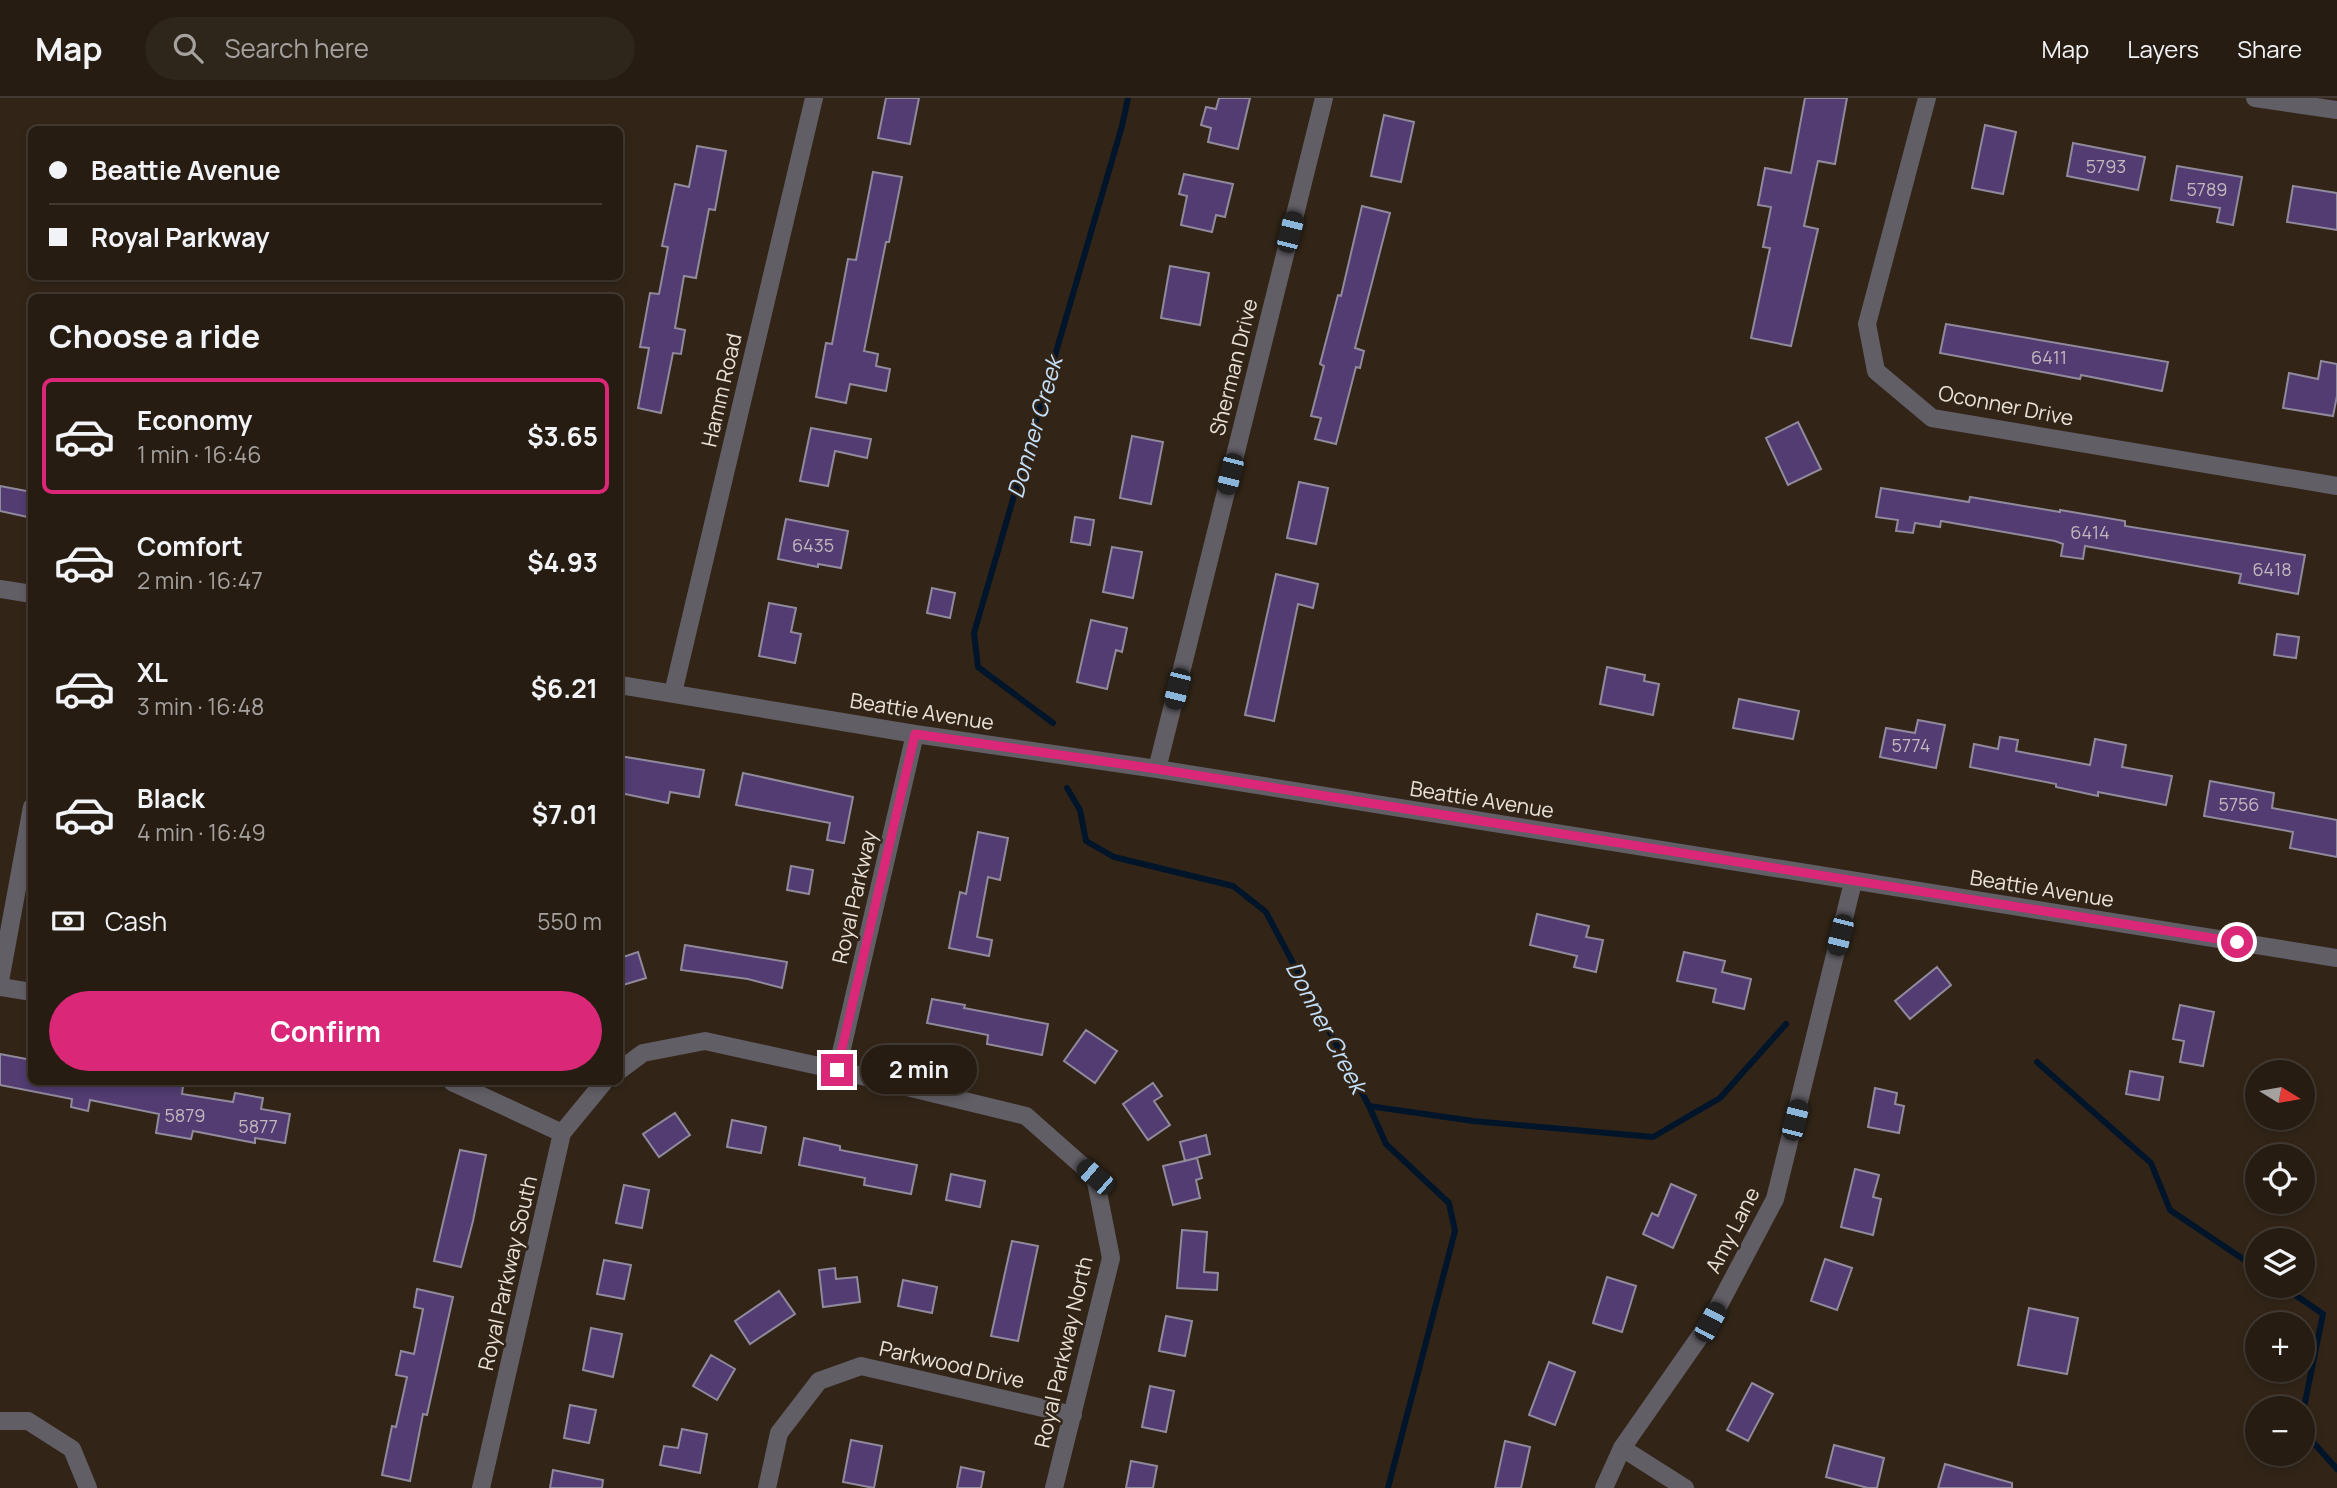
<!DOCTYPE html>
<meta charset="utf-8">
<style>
body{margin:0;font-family:Manrope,sans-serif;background:#2e251b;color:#f1f3f6;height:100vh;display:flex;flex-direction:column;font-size:26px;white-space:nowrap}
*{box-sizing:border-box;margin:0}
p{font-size:23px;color:#a4a19f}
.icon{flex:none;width:38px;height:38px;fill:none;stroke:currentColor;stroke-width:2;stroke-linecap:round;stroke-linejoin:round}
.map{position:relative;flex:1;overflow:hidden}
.details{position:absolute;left:28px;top:196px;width:595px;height:791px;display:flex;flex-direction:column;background:#261c12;border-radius:10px;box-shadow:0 4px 10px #0003,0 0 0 2px #423a32}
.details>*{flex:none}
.hud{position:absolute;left:28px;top:28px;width:595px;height:154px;border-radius:10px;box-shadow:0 4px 10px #0003,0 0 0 2px #423a32;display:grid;align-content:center;height:154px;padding:0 21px;background:#261c12}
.needle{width:46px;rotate:101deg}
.controls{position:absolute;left:2245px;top:962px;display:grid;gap:14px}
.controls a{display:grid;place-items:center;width:70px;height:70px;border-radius:50%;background:#261c12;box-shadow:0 4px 10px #0003,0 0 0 2px #423a32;font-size:35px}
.end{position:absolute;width:32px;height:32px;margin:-16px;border:9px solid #db2777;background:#fff;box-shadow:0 0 0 4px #fff}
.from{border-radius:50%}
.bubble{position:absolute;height:49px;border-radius:24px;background:#261c12;box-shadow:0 4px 10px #0003,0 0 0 2px #423a32;font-size:23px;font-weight:700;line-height:49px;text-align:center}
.car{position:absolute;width:21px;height:42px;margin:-21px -10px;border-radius:9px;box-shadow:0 0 5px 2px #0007;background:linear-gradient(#222 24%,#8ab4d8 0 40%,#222 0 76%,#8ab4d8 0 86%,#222 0)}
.hud b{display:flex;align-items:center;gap:24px;height:66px;font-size:26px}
.hud b+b{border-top:2px solid #423a32}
.hud i{width:18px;height:18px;background:#f1f3f6}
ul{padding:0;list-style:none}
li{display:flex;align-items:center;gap:21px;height:116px;margin:0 14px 10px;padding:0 7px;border:4px solid transparent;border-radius:10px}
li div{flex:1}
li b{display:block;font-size:26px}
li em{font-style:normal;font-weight:700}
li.selected{border-color:#db2777}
li>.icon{width:63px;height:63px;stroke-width:1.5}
h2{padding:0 21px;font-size:32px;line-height:84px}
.pay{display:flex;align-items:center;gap:18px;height:77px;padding:0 21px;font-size:26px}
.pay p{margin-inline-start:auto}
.cta{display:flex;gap:14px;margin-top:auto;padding:14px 21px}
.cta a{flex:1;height:80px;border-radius:42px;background:#db2777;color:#fff;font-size:28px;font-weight:700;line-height:80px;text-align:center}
header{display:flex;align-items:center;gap:42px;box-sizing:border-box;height:98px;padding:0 35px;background:#261c12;border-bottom:2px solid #423a32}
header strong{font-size:33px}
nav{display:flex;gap:38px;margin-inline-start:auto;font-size:24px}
.search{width:490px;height:63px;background:#2e251b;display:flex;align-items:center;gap:18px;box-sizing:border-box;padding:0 24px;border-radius:38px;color:#a4a19f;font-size:26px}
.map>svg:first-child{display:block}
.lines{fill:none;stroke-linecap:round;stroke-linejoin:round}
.stream{stroke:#00152a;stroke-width:6}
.building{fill:#523c71;stroke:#918a9d;stroke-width:2}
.minor{stroke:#625e65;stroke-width:18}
.route{stroke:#db2777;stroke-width:9}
.labels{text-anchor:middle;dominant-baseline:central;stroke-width:5;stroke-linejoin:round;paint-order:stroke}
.number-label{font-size:18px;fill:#c4b8bf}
.street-label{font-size:21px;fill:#eae2d9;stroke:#322518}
.water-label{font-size:23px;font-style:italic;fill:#c5e1fc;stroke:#322518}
</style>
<header>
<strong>Map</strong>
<div class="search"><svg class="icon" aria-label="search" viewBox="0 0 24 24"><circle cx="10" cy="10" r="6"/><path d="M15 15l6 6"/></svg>Search here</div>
<nav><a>Map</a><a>Layers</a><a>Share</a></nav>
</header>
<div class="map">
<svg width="2337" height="1390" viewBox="0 0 2337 1390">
<rect width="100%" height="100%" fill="#322518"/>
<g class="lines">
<path class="stream" d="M1053 625 978 569 974 535 1122 28 1128 0
M1067 690 1080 712 1086 743 1114 759 1233 788 1266 814 1369 1008 1473 1023 1653 1039 1720 1000 1786 926
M2037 964 2151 1065 2170 1112 2258 1171
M1369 1008 1386 1046 1449 1105 1455 1133 1388 1390
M2282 1188 2323 1216 2303 1314
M2303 1333 2337 1371"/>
</g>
<path class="building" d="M886 0H919L910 46 878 40Z
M1219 0H1250L1238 51 1208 44 1211 30 1201 27 1206 9 1216 11Z
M1805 0H1847L1835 66 1818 63 1804 128 1818 131 1791 248 1751 240 1770 150 1763 149 1771 109 1758 107 1765 70 1791 75Z
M1384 17 1414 24 1401 84 1371 78Z
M1985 27 2016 34 2003 96 1972 90Z
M2073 45 2145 59 2138 92 2067 78Z
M697 48 726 53 715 112 709 111 696 180 684 178 675 230 685 232 681 256 673 255 661 315 638 310 649 250 640 249 650 195 659 196 668 149 662 148 675 86 689 89Z
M2177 68 2242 79 2233 127 2217 124 2220 110 2171 102Z
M873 74 902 79 889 144H886L864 253 878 256 876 268 890 271 886 293 850 286 846 305 816 299 826 245 832 246 848 161 856 162Z
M1184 76 1233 86 1225 119 1216 117 1212 134 1181 127 1187 98 1179 96Z
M2293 88 2337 95V132L2287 124Z
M1362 108 1390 115 1355 250 1364 253 1360 270 1356 269 1336 346 1315 341 1321 320 1311 318 1324 268 1320 266 1338 197 1341 198Z
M1170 168 1209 175 1200 227 1161 220Z
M1946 226 2168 264 2162 293 2081 277 2080 281 1940 255Z
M2321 263 2337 266V298L2333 318 2283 310 2289 275 2318 281Z
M1798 324 1821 371 1788 387 1766 340Z
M811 330 871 341 867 360 835 353 828 388 800 383Z
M1132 338 1163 344 1151 406 1120 400Z
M1299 384 1328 390 1316 446 1287 440Z
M0 388 32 394V420L0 413Z
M1881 390 1969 404 1970 399 2060 414V412L2125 423V428L2305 457 2298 496 2239 485 2241 476 2085 448 2083 461 2061 458 2063 446 2055 443 1941 423 1940 429 1915 425 1913 435 1896 433 1898 422 1876 419Z
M1075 419 1094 422 1090 447 1071 444Z
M786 421 848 433 841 470 818 466V469L778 461Z
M1112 449 1142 454 1133 500 1103 494Z
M1276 476 1318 486 1313 510 1298 506 1274 623 1245 617Z
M932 490 955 495 950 520 927 515Z
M769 505 796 510 791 534 801 536 795 565 759 558Z
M1091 522 1127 530 1122 554 1116 552 1107 591 1077 584Z
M2277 536 2299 539 2296 560 2274 557Z
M1607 569 1645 577 1644 583 1659 586 1653 617 1600 606Z
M1739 601 1799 613 1793 641 1733 630Z
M1918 622 1945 627 1936 670 1880 659 1886 630 1915 635Z
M2000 639 2018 642 2016 653 2090 667 2095 641 2126 647 2122 669 2172 678 2166 707 2098 694V698L2056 689V686L1970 669 1974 646 1998 651Z
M620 658 704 672 699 699 670 694 668 705 620 695Z
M743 675 853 699 844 745 827 742 830 725 736 707Z
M2210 683 2274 695 2272 710 2337 722V759L2290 750 2293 734 2204 718Z
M978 734 1008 740 1000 782 988 779 977 839 992 842 989 858 949 850 960 794 966 796Z
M791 768 813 772 809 796 787 792Z
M1537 816 1589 828 1586 839 1603 842 1596 874 1574 869 1577 858 1530 847Z
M685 847 787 864 782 890 748 881 681 872Z
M638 854 646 880 620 888V860Z
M1684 854 1725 863 1722 874 1751 881 1744 911 1713 904 1716 891 1677 883Z
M1937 869 1951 887 1910 921 1895 903Z
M932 901 965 907 964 910 1048 926 1042 957 987 946 988 937 927 925Z
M2180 907 2214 914 2203 968 2180 964 2184 943 2173 941Z
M1086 932 1117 953 1095 985 1064 963Z
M0 956 32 962V984H155L183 988 182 996 233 1004 235 995 263 1000 261 1011 290 1016 285 1045 255 1040V1045L193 1033 191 1041 156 1035 159 1016 90 1002 88 1013 71 1009 72 1001 0 987Z
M2130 973 2163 979 2159 1002 2126 996Z
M1153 985 1162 998 1154 1003 1170 1027 1148 1042 1123 1006Z
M1875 990 1897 995 1895 1006 1904 1008 1899 1035 1868 1029Z
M675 1015 690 1037 659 1059 643 1036Z
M732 1022 766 1029 761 1055 727 1049Z
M1206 1037 1210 1056 1185 1063 1180 1044Z
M804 1040 840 1048V1052L917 1067 911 1096 864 1087 865 1080 799 1067Z
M460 1052 486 1057 473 1123 461 1169 434 1163Z
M1197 1060 1202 1080 1196 1082 1200 1100 1173 1107 1163 1068Z
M1855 1071 1879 1077 1873 1099 1881 1101 1873 1137 1841 1129Z
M951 1076 985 1083 980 1109 946 1102Z
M1671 1086 1696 1097 1673 1150 1643 1136 1652 1115 1658 1118Z
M624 1087 649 1092 642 1130 616 1125Z
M1182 1132 1207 1134 1204 1174 1218 1175 1217 1192 1177 1190Z
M1012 1143 1038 1148 1018 1243 991 1238Z
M1825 1161 1852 1170 1837 1212 1811 1203Z
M604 1162 631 1167 624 1201 597 1196Z
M835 1170 836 1181 857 1179 860 1204 823 1209 819 1172Z
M1607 1179 1636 1188 1622 1234 1593 1225Z
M903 1182 937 1189 932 1215 898 1208Z
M417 1191 453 1199 427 1317 423 1316 410 1383 382 1377 392 1328 396 1329 407 1279 396 1277 401 1253 414 1256 423 1211 414 1209Z
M779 1193 795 1216 750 1246 735 1223Z
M2029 1210 2078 1220 2067 1276 2018 1267Z
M1166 1218 1192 1223 1185 1258 1159 1253Z
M591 1230 622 1236 613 1279 583 1272Z
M711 1257 735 1271 717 1302 693 1288Z
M1549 1264 1575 1274 1555 1327 1529 1317Z
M1752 1285 1773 1296 1748 1343 1727 1332Z
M1150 1288 1174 1293 1166 1334 1142 1329Z
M570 1307 596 1312 589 1345 564 1340Z
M682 1331 707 1336 700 1375 660 1367 664 1348 678 1350Z
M851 1342 882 1348 874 1390 843 1384Z
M1505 1343 1530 1349 1521 1390H1495Z
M1834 1347 1884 1360 1877 1390H1868L1826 1379Z
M1131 1363 1157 1368 1153 1390H1126Z
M1945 1366 2012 1385V1390H1938Z
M961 1369 984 1374 981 1390H957Z
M553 1372 603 1382 602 1390H550Z"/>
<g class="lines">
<path class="minor" d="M1927 0 1867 226 1876 273 1932 320 2337 388
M2255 0 2337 12
M0 491 32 496
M620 587 915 636 1157 671 2337 860
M673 595 814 0
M1157 671 1324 0
M0 883 32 709
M0 889 32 894
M620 972 643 955 705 943 837 972 1026 1018 1095 1079 1111 1160 1054 1390
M837 972 915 636
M452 984 562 1035
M0 1323H28L72 1351 88 1390
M1622 1350 1685 1390
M481 1390 562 1035 604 984
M767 1390 779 1335 819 1283 861 1268 1073 1317
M1604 1390 1622 1350 1710 1224 1775 1101 1853 784"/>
</g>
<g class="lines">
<path class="route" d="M837 972 915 636 1157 671 2237 844"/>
</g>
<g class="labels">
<g class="number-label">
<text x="2106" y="68">5793</text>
<text x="2207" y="91">5789</text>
<text x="2049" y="259">6411</text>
<text x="2090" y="434">6414</text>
<text x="813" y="447">6435</text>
<text x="2272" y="471">6418</text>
<text x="1911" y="647">5774</text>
<text x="2239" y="706">5756</text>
<text x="185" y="1017">5879</text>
<text x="258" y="1028">5877</text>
</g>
<g class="street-label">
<text transform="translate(1233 269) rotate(-76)">Sherman Drive</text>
<text transform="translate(721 292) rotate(-77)">Hamm Road</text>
<text transform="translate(2006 307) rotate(11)">Oconner Drive</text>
<text transform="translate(922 613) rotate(9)">Beattie Avenue</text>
<text transform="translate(1482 701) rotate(9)">Beattie Avenue</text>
<text transform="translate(2042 790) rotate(9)">Beattie Avenue</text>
<text transform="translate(854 799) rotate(-77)">Royal Parkway</text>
<text transform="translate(1732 1132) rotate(-63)">Amy Lane</text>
<text transform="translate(507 1175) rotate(-77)">Royal Parkway South</text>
<text transform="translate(1063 1254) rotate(-77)">Royal Parkway North</text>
<text transform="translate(952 1266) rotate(13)">Parkwood Drive</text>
</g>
<g class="water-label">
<text transform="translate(1034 329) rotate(-74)">Donner Creek</text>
<text transform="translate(1327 929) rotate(62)">Donner Creek</text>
</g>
</g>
</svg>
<div class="controls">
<a><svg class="needle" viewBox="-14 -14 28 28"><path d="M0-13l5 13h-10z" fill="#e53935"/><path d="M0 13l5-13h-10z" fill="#a4a19f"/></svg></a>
<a><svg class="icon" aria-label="locate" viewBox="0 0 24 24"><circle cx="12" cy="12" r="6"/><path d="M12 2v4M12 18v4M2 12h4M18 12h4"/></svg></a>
<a><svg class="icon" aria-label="layers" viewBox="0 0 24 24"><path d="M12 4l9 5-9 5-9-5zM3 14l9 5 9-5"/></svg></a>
<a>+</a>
<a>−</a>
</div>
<i class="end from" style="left:2237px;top:844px"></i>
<i class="end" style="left:837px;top:972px"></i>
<div class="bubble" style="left:861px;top:947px;width:116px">2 min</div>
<i class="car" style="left:1290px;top:134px;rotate:14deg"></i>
<i class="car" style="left:1230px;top:376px;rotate:194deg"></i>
<i class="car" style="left:1177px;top:591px;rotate:194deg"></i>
<i class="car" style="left:1840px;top:837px;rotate:194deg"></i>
<i class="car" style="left:1795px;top:1022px;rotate:14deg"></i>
<i class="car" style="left:1095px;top:1079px;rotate:311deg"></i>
<i class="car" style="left:1710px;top:1224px;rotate:28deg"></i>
<div class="hud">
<b><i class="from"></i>Beattie Avenue</b>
<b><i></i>Royal Parkway</b>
</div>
<section class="details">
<h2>Choose a ride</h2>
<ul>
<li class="selected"><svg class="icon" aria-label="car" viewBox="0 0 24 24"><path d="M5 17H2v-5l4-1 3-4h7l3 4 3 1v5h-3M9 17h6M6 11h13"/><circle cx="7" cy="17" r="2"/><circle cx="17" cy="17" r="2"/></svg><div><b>Economy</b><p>1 min · 16:46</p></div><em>$3.65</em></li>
<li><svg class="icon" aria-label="car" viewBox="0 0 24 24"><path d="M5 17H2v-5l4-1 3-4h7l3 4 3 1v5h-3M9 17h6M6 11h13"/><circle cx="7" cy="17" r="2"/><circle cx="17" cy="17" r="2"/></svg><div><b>Comfort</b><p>2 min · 16:47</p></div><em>$4.93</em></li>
<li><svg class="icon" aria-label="car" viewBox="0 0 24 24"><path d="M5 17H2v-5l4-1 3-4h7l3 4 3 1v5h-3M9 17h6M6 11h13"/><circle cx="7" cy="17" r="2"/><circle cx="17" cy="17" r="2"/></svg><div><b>XL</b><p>3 min · 16:48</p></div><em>$6.21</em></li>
<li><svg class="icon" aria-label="car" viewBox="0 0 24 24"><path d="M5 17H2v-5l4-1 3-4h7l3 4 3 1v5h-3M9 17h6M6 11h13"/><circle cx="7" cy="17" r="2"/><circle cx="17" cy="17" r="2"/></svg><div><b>Black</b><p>4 min · 16:49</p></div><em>$7.01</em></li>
</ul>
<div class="pay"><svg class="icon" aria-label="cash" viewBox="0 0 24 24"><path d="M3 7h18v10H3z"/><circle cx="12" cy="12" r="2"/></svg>Cash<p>550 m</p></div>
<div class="cta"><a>Confirm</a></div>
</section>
</div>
